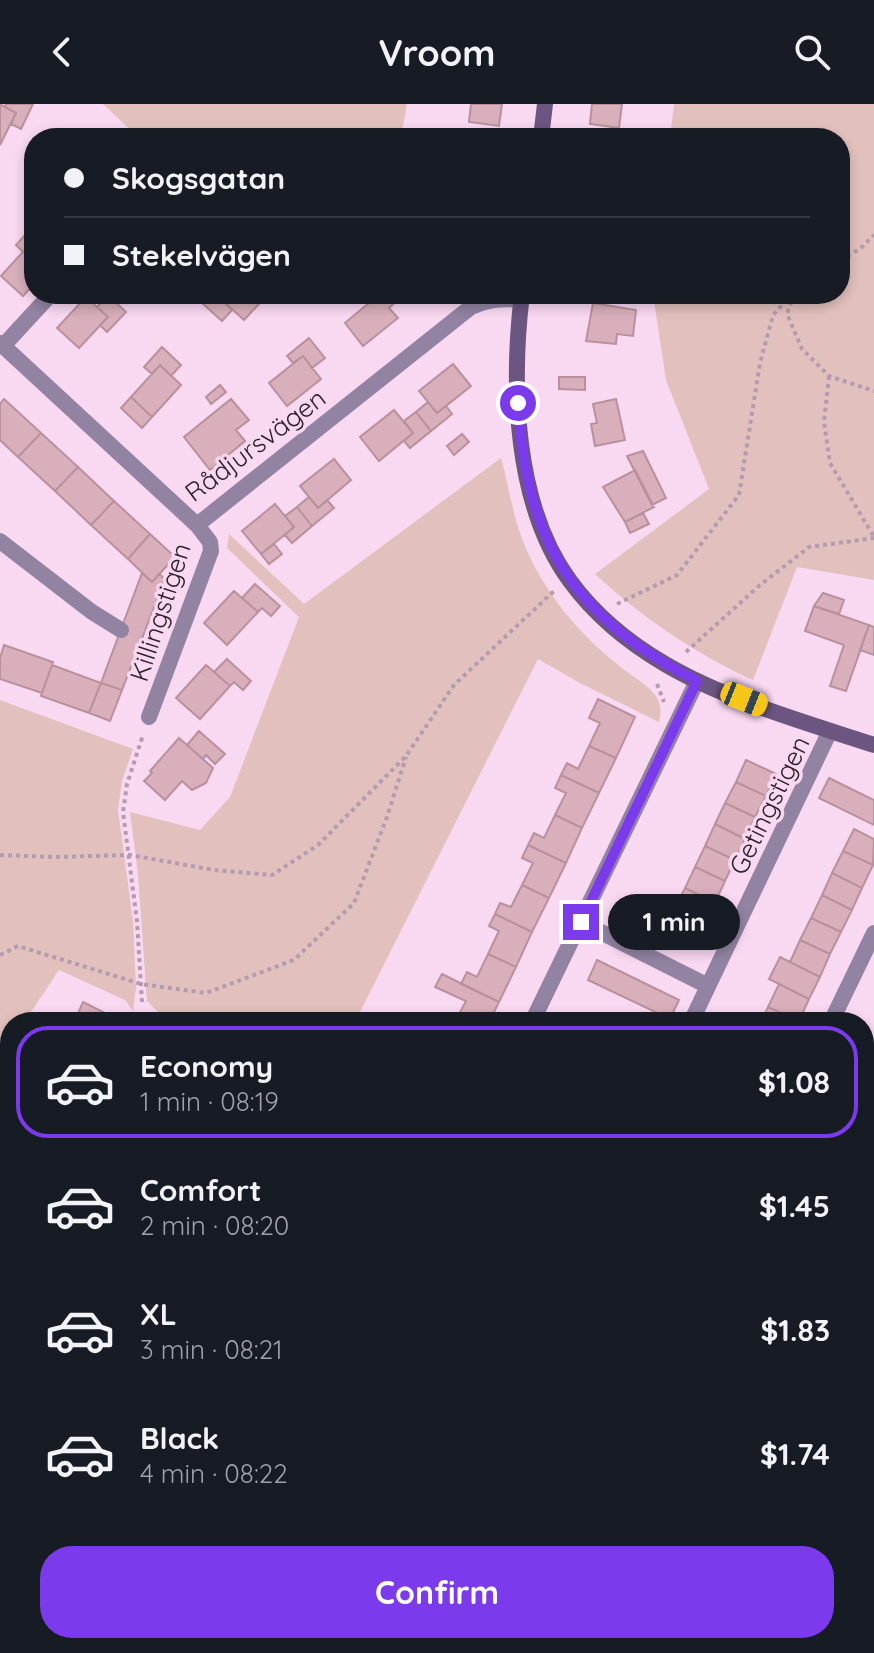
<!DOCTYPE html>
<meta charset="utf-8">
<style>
body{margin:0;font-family:Quicksand,sans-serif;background:#20242c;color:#f1f3f6;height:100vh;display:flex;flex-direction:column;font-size:30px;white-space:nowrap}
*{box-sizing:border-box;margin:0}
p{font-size:26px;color:#9ea1a6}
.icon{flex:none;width:44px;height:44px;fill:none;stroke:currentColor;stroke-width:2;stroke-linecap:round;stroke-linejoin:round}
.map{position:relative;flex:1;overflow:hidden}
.sheet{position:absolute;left:0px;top:908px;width:874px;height:642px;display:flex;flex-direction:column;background:#171b24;border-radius:32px 32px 0 0;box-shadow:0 4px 12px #0003}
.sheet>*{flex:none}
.top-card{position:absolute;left:24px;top:24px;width:826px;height:176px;border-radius:32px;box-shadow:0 4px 12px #0003;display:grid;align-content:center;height:176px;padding:0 40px;background:#171b24}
.end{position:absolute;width:36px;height:36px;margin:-18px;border:10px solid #7c3aed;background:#fff;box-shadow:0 0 0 4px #fff}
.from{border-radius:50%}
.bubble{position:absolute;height:56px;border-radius:28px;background:#171b24;box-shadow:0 4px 12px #0003;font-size:26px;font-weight:700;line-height:56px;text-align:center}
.car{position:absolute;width:24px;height:48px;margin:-24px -12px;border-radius:10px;box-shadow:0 0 6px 2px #0007;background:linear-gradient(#f5c518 24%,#345 0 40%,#f5c518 0 76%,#345 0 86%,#f5c518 0)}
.top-card b{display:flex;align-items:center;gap:28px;height:76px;font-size:30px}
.top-card b+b{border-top:2px solid #363941}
.top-card i{width:20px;height:20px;background:#f1f3f6}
ul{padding:14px 0 0;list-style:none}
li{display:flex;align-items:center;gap:24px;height:112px;margin:0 16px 12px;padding:0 24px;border:4px solid transparent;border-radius:32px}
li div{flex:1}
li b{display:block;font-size:30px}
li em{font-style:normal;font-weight:700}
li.current{border-color:#7c3aed}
li>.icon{width:72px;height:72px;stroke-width:1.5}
.cta{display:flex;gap:16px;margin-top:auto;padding:16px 40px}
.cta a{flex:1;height:92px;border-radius:32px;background:#7c3aed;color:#fff;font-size:32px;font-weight:700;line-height:92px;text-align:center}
header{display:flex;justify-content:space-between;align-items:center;height:104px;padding:0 40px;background:#171b24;font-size:36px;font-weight:700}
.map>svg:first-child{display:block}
.green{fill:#e2c0bd}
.building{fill:#d8afbb;stroke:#b8919c;stroke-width:2}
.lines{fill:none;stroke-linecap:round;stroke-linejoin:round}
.path{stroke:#b59baf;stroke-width:4;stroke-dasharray:4 4;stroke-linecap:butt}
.street{stroke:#9283a2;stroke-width:16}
.secondary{stroke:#6c5581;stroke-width:16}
.route{stroke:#7c3aed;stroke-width:10}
.labels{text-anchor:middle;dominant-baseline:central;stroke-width:7;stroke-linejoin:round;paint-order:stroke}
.street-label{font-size:26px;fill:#2f222c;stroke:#f9d8f2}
</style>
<header><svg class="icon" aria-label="back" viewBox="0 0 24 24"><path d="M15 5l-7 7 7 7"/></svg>Vroom<svg class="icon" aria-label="search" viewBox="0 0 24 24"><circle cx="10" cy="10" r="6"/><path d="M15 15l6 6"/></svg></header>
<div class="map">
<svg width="874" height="1549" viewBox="0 0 874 1549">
<rect width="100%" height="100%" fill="#f9d8f2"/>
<path class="green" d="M103 0H407L401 34H139Z
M674 0H874V476L797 463 753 576C697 551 640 512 595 470L709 385 666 276 653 190H840V34H670Z
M501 354C508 379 512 407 521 432 541 487 583 536 630 570 648 583 666 593 659 618L580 579 538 555 355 918H168L147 897 138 770 130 708 200 726 230 693 299 513 227 444 229 430 304 500Z
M0 596 133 645 122 677 118 706 133 817 136 884 133 907 125 896 59 866 29 911 27 918H10V1028L0 1104Z
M864 993 874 998V1315H864Z
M534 1540H686L683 1549H530Z"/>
<path class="building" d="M0 0 16 9 0 41Z
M6 0H33L21 25 11 20 16 9 5 3Z
M471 0H502L499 22 469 18Z
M592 0H622L619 24 590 20Z
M34 121V144L30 140 23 148 16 141Z
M30 140 34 144V180L23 192 1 172Z
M213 190H226L221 195 232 206 222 217 203 200Z
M226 190H268L244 216 221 195Z
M399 190 401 193 389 204 398 214 363 242 345 219 370 198 364 191Z
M108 191 126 208 107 228 100 221 108 213 97 203Z
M86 193 108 213 79 244 57 224Z
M593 199 636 206 633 232 617 230 616 240 586 237Z
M309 234 325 254 312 264 303 252 293 259 287 252Z
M162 243 181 261 171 272 160 261 152 270 144 263Z
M303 252 321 275 287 302 269 279Z
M453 260 471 282 437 309 419 287Z
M160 261 181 281 152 313 131 293Z
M559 273H585V286L559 285Z
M220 281 226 288 211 300 206 293Z
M131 293 152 313 142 324 121 304Z
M4 295 41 329 18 353 0 336V300Z
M231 295 249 316 236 326 245 337 210 366 184 333Z
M616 295 625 336 595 342 591 320 597 319 593 300Z
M428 298 437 309 446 302 452 310 431 327 416 308Z
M394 306 413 329 379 357 360 333Z
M416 308 431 327 410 344 404 337 413 329 404 317Z
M41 329 78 363 55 387 18 353Z
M462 330 469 338 454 351 447 342Z
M643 347 666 394 652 401 627 352Z
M334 355 351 376 318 404 300 382Z
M78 363 114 397 91 421 55 387Z
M635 366 654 403 625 418 603 383Z
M309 393 318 404 327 396 334 404 312 422 297 403Z
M114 397 150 430 128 455 91 421Z
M275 400 294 423 261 450 242 427Z
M297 403 312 422 292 439 285 431 294 423 285 412Z
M643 409 649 420 630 429 625 418Z
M150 430 175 453 152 478 128 455Z
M274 440 282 450 269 460 261 450Z
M142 469 152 478 159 470 165 475 122 586 101 579Z
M255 480 280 502 271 512 262 504 258 508 242 494Z
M234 487 258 508 227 541 204 519Z
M823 489 844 496 839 510 814 502Z
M814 502 869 521 846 587 830 582 844 541 805 527Z
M869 521 874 523V551L860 546Z
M4 541 53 558 42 589 0 575V554Z
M227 555 251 577 243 586 234 578 230 582 214 568Z
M52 561 101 579 89 609 41 592Z
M206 561 230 582 200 615 176 594Z
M101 579 122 586 110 617 89 609Z
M598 595 635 613 616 654 589 642 600 619 589 614Z
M199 627 225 650 215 660 206 651 203 655 187 641Z
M179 634 213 664 206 679 192 686 182 677 165 696 144 677 152 669 150 667Z
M589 642 616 654 599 689 561 671 567 659 578 665Z
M746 656 776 670 766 692 736 678Z
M561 671 599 689 582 724 555 711 566 689 555 684Z
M829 674 874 696V721L819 694Z
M736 678 766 692 755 713 725 699Z
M725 699 755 713 745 735 715 720Z
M555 711 582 724 566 759 528 741 534 729 544 734Z
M715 720 745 735 735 756 705 742Z
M854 725 874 735 873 761 843 747Z
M528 741 566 759 549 794 522 781 533 759 522 754Z
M705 742 735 756 725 777 695 763Z
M843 747 873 761 862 784 832 769Z
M695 763 725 777 715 799 685 784Z
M832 769 862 784 852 806 822 791Z
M522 781 549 794 532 828 495 810 500 799 511 803Z
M685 784 715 799 704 820 674 806Z
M822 791 852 806 841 828 811 814Z
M674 806 704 820 694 841 664 827Z
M495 810 532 828 516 863 488 850 499 827 489 822Z
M811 814 841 828 830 850 800 836Z
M800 836 830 850 820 873 790 858Z
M488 850 516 863 499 898 461 880 467 868 477 873Z
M780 853 820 873 809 895 769 875Z
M597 856 679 896 670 915 588 876Z
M442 870 499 898 489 918H455L466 897 435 883Z
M779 880 809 895 799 917 768 903Z
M83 898 113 913 111 918H93L78 909Z
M768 903 799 917 798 918H761Z
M864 1343 873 1344 869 1371 864 1370Z
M23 1540H50L62 1548 21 1549 18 1547Z
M374 1540H404L400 1549H392Z
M430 1540H442L456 1547 426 1549Z
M728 1540H796L808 1543 807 1549H782L770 1546 769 1549H725Z"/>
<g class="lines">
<path class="path" d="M840 156 860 145 874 131
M794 190 787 210 802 245 829 272 874 287
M829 272 824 318 830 359 874 433
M617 500 677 471 739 391 760 259 773 211 792 190
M142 535 155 539
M686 548 760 481 809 443 874 434
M657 580 664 598
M0 751 54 753 130 751 214 766 272 771 318 741 406 652 454 581 554 487
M0 851 18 842 141 880 206 889 294 856 354 799 387 713 406 653
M142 898 137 817 123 708 127 680 143 631
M864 988 874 993
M864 1094 874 1080
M864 1112 874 1118
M864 1280 874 1274
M527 1549 531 1540
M689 1549 691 1540"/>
<path class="street" d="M0 239 197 421 210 438 211 447 149 613
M3 242 51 190
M197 421 471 203C489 195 502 194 521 196
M0 437 92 508 121 526
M581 818 708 882
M143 918V917
M532 918 697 577
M691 918 830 627
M831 918 874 829
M0 1301H10
M0 1355 10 1340
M864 1511 874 1512
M201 1540 214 1549
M101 1549 107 1540
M825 1549 827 1540"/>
<path class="secondary" d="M541 34 545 0
M522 190C511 280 514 401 570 477 595 511 629 539 665 560 726 596 807 619 874 641"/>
</g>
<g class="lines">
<path class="route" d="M518 299C526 438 573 513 697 577L581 818"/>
</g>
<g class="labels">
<g class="street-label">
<text transform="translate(255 341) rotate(-37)">Rådjursvägen</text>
<text transform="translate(160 508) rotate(-72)">Killingstigen</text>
<text transform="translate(769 701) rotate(-64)">Getingstigen</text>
</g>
</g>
</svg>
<i class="end from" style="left:518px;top:299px"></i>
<i class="end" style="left:581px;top:818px"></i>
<div class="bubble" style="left:608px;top:790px;width:132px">1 min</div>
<i class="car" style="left:744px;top:595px;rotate:112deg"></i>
<div class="top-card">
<b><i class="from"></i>Skogsgatan</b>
<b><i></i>Stekelvägen</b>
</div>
<section class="sheet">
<ul>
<li class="current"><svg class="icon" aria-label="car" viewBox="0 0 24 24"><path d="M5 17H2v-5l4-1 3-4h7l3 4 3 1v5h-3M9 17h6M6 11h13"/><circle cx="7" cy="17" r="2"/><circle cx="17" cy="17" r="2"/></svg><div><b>Economy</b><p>1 min · 08:19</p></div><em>$1.08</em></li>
<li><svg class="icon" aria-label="car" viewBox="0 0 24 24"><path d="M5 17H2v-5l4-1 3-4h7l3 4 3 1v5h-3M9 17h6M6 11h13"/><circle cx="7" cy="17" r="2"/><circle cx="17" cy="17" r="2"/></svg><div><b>Comfort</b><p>2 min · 08:20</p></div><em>$1.45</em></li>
<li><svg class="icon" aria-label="car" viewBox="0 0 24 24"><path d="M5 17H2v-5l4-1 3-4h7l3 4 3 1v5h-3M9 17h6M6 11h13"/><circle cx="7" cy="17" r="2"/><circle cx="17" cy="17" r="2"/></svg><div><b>XL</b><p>3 min · 08:21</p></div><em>$1.83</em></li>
<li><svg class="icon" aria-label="car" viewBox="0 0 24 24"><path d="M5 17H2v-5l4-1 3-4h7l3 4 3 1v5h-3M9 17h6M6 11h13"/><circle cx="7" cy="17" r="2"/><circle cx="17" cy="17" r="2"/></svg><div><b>Black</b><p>4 min · 08:22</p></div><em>$1.74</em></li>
</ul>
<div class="cta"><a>Confirm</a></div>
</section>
</div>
